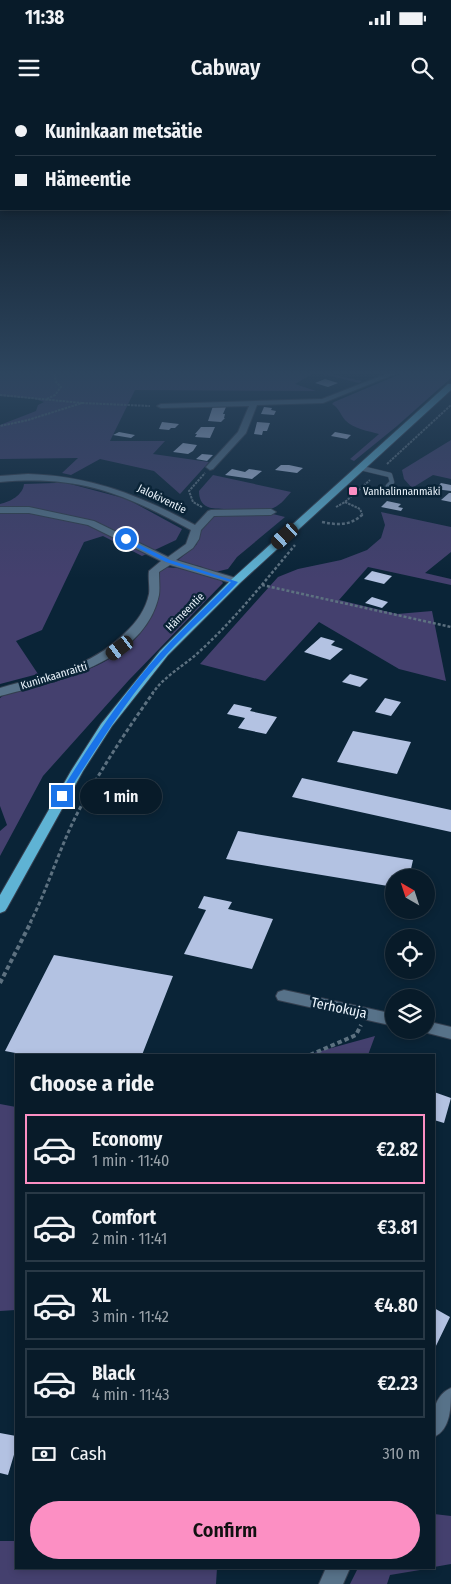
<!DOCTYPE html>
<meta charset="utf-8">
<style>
body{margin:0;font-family:"Fira Sans Condensed",sans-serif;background:#112431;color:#f1f3f6;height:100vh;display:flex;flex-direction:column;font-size:19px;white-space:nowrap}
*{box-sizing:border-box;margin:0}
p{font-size:16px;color:#98a1a8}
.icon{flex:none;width:28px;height:28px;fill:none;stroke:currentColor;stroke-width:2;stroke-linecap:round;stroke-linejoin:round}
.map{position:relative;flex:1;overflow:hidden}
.details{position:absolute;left:15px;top:954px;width:420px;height:515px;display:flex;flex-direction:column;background:#081b29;border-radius:0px;box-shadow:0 2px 8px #0003,0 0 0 1px #293946}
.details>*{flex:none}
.guide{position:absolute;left:0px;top:0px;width:451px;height:110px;box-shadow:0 2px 8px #0003,0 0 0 1px #293946;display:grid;align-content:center;height:110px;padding:0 15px;background:#081b29}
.needle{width:32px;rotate:321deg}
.fabs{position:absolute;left:385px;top:769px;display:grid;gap:10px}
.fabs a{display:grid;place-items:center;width:50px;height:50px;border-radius:50%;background:#081b29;box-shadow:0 2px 8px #0003,0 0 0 1px #293946;font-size:25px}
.end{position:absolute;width:22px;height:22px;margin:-11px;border:6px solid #1a73e8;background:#fff;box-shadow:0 0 0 2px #fff}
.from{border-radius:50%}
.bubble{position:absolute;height:35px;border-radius:18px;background:#081b29;box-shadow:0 2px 8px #0003,0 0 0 1px #293946;font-size:16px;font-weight:600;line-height:35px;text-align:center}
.car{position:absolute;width:15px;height:30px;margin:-15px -8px;border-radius:6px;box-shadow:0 0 4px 1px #0007;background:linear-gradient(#222 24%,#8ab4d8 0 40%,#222 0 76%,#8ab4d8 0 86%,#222 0)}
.guide b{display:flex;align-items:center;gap:18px;height:48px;font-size:19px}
.guide b+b{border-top:1px solid #293946}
.guide i{width:12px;height:12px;background:#f1f3f6}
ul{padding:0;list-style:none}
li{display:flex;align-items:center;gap:15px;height:70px;margin:0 10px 8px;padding:0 5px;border:2px solid #293946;border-radius:0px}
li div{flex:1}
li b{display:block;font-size:19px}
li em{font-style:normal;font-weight:600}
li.on{border-color:#fc8fc3}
li>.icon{width:45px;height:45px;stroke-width:1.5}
h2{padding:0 15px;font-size:22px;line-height:60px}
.pay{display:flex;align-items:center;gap:12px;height:55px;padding:0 15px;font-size:19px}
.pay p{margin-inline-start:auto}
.primary-button{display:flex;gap:10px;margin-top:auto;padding:10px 15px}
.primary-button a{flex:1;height:58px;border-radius:30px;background:#fc8fc3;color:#111;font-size:20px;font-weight:600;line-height:58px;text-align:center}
.status{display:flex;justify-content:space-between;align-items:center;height:35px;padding:0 25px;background:#081b29;direction:ltr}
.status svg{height:14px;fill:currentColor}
header{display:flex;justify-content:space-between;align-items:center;height:65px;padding:0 15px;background:#081b29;font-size:22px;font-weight:600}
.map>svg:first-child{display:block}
.green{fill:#44406e}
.building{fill:#b3c2e2}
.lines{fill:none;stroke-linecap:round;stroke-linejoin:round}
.service-casing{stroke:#343f4f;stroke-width:5.5}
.minor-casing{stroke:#343f4f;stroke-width:2}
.trunk-casing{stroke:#343f4f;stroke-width:2}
.path-far3{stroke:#5d7180;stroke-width:2;stroke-dasharray:2.5 1;stroke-linecap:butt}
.path-far2{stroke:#5d7180;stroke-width:2.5;stroke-dasharray:3 2;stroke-linecap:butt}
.path-far1{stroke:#5d7180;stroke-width:3;stroke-dasharray:4 2.5;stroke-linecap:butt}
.path{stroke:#5d7180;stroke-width:4;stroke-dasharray:4.5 3;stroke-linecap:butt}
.service{stroke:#577289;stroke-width:4.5}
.minor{fill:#577289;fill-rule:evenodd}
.trunk{fill:#5fb3d4;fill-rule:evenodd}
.route{fill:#1a73e8}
.poi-dot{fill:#fc8fc3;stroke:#0a2437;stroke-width:2}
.labels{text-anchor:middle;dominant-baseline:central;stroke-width:5;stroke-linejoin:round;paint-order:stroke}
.far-poi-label{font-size:11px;fill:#ebf4fc;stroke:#0a2437;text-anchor:start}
.far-street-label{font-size:11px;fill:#ebf4fc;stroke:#0a2437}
.street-label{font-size:14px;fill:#ebf4fc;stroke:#0a2437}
</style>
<div class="status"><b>11:38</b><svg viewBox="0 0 49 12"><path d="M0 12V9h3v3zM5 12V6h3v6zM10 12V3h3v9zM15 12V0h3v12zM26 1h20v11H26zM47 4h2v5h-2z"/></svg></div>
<header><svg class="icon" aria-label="menu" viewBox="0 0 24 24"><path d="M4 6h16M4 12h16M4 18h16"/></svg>Cabway<svg class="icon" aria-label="search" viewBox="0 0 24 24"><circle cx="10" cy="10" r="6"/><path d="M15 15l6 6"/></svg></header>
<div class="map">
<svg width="451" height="1484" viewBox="0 0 451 1484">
<rect width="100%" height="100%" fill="#0a2437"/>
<path class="green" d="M0 272H320L362 281 359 283 315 272 295 284 316 291 135 290 110 341H165L153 354 209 362 180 394 154 371 100 359 71 375 62 373 78 358 0 359V325L36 311 38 305 44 302 35 299 0 296Z
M405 272H451V278L397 326 354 361 350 359 379 334C369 331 353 329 345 320 340 314 339 308 332 304L334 302Z
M451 340V379L433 375 412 388 404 379 402 370Z
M213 375 291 392C285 399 279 407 270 409 263 410 213 410 208 407 201 404 199 398 199 391Z
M59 381 127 399 182 429 176 440 142 456 103 436 84 442 42 530 16 541 38 574 0 584V404C10 402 23 395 24 384L55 383Z
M381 412 451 427V452L425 473 451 479V485L368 467 339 500 397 514 432 511 446 581 399 569 319 522 265 581 200 564 278 477 298 469 341 460 367 450 381 438 385 425Z
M269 413 285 417 237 457 228 469 211 473 201 468 202 467 195 465 191 466 177 461 197 444 198 430 214 415Z
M163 467 178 468 220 479 223 483 129 580 43 676 0 756V731L7 725 0 706V598L4 595C63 578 143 566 159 494 160 487 159 478 159 471Z
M375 936 368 955H309L317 952Z
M0 1004 16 1007V1210L0 1211Z
M434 1414 451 1416V1464L434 1467Z
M0 1441H16V1468H217L216 1484H0Z
M358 1468H432L390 1475 387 1484H350Z"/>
<path class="building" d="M325 279 338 283 328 287 315 283Z
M213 306 226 307 223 314H225L224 318H225L221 322 208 321Z
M264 307 272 308 271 310 276 311 274 315 261 314Z
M162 322 179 324 175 328H171L169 330 159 329Z
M257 322 270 323 267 331H263L262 335 254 334Z
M201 327H215L210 338 195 337 197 334H195Z
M119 332 135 335 131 338 113 335Z
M335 332 351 335 347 339 331 336Z
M183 343 197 345 193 351 188 354 173 352Z
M202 354 213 355 207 361 196 359Z
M281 365H289L303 368 297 373 275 370Z
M232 369 245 372 249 369 262 371 252 379 225 375Z
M441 383 451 385V391L435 389Z
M449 393H451V402L441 400Z
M387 401 401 404 398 407 403 408 401 411 381 407Z
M372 471 392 476 384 484 364 479Z
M372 497 388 502 382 508 365 503Z
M321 537 335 541 331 545 343 549 330 560 304 552Z
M350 574 368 579 360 587 342 582Z
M385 598 401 602 391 616 375 612Z
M234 604 252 608 250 611 277 617 266 634 238 628 245 618 227 614Z
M353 631 411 642 397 674 337 662Z
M302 678 451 710V732L292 697Z
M238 731 413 760 409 778H394V787L226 759Z
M204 796 232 802 228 809 273 819 252 869 184 854 206 810 198 808Z
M54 855 173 876 142 955H26L5 951Z
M434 992 451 998 444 1023 434 1020Z
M434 1208 450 1217 434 1250Z
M0 1333 16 1336V1348L8 1375 0 1373Z"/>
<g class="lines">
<defs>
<path id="service" d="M361 368 390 375 392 382 388 386 390 389 402 393"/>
<path id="minor" d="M391 272H400L323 303 257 305 246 333 213 369 210 370 206 367 238 332 249 306 161 308 157 306 161 304 322 299Z
M28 374C91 376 139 395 195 425L208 411 211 410 271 409 276 412 271 415 214 416 201 430 199 439 193 448 176 460 239 479V483H231L170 465 159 472C159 480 160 488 159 495 145 562 55 582 0 596V588C45 575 91 568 125 533 136 523 146 509 149 494 150 487 148 479 149 471L161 461 88 425 29 413H0V407H29L94 421 168 457 186 444 191 430C123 393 79 375 0 382V376Z
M284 890 394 914V926L278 900 276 896 278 892Z
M426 921 451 927V939L420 931 426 930Z
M451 1288C451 1307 451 1329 434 1337 433 1319 431 1297 451 1288Z
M326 1468H350L343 1484H319Z"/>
<path id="trunk" d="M448 284H451V290L240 483 168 555 112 626 83 671 7 808 5 811 0 813V795L71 671 101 624 160 551 232 479Z"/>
</defs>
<use href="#service" class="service-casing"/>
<use href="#minor" class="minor-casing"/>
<use href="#trunk" class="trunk-casing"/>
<path class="path-far3" d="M0 295 82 303 28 320 0 326
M47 299 55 295 61 287 56 282 54 272
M82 303 150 306
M387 364 451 305
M345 402 360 409 362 414
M202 407 193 402 189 391 205 373
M336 407 345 402 370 380"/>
<path class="path-far2" d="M322 422C337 425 350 426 362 415L361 413
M262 485 451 527
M152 594C164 576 184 566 200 551 235 519 265 481 295 445"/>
<path class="path-far1" d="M30 823C48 788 59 749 77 714 99 672 126 631 153 593"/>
<path class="path" d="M0 883 31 822
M310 955 356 935 361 925"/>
<use href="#service" class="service"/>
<use href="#minor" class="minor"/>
<use href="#trunk" class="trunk"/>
</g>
<linearGradient id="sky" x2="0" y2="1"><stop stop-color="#06141e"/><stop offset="0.57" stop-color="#2d455e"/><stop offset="1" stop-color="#2d455e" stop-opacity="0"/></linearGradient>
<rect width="451" height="479" fill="url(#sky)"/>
<path class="route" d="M126 438 170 460 238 482C216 507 189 529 166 555 126 598 97 649 64 698H59L58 696C83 656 108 616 138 579 166 544 199 514 231 482L166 462 124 441Z"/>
<rect class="poi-dot" x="348" y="386" width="10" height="10" rx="2.5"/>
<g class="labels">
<g class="far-poi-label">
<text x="363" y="391">Vanhalinnanmäki</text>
</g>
<g class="far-street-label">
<text transform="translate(162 399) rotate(26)">Jalokiventie</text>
<text transform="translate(185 512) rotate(-45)">Hämeentie</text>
<text transform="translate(54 576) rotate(-17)">Kuninkaanraitti</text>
</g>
<g class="street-label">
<text transform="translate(339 908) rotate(12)">Terhokuja</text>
</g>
</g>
</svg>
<div class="fabs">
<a><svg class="needle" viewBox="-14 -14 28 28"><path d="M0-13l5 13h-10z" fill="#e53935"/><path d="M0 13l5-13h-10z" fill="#98a1a8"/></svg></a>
<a><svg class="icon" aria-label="locate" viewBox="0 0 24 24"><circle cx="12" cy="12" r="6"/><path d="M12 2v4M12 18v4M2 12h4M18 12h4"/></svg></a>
<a><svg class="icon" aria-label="layers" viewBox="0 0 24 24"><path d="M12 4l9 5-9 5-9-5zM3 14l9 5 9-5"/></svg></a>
</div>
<i class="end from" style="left:126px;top:439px"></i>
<i class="end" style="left:62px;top:696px"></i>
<div class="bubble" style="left:80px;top:679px;width:82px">1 min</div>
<i class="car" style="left:285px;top:436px;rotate:228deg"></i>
<i class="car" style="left:120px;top:548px;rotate:233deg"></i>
<div class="guide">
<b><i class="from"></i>Kuninkaan metsätie</b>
<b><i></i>Hämeentie</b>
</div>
<section class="details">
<h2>Choose a ride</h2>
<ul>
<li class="on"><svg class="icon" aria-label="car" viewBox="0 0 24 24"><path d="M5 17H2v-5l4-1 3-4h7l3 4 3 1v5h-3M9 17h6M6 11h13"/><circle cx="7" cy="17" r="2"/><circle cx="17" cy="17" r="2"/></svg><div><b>Economy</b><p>1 min · 11:40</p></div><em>€2.82</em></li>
<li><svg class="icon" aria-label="car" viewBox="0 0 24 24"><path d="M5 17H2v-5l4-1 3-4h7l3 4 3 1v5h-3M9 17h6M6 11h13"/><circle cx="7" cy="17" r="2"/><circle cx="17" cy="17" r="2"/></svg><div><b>Comfort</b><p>2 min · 11:41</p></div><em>€3.81</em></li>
<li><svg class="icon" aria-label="car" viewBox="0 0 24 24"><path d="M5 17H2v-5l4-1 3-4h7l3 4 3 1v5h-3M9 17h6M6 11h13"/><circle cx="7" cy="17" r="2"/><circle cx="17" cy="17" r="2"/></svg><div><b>XL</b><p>3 min · 11:42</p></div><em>€4.80</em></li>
<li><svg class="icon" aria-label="car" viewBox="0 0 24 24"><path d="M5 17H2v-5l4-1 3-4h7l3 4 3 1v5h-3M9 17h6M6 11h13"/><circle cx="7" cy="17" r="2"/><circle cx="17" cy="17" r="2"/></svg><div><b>Black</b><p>4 min · 11:43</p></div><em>€2.23</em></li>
</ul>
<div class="pay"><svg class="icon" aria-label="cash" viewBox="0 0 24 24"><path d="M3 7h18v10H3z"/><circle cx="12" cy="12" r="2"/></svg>Cash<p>310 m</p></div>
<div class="primary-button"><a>Confirm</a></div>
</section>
</div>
